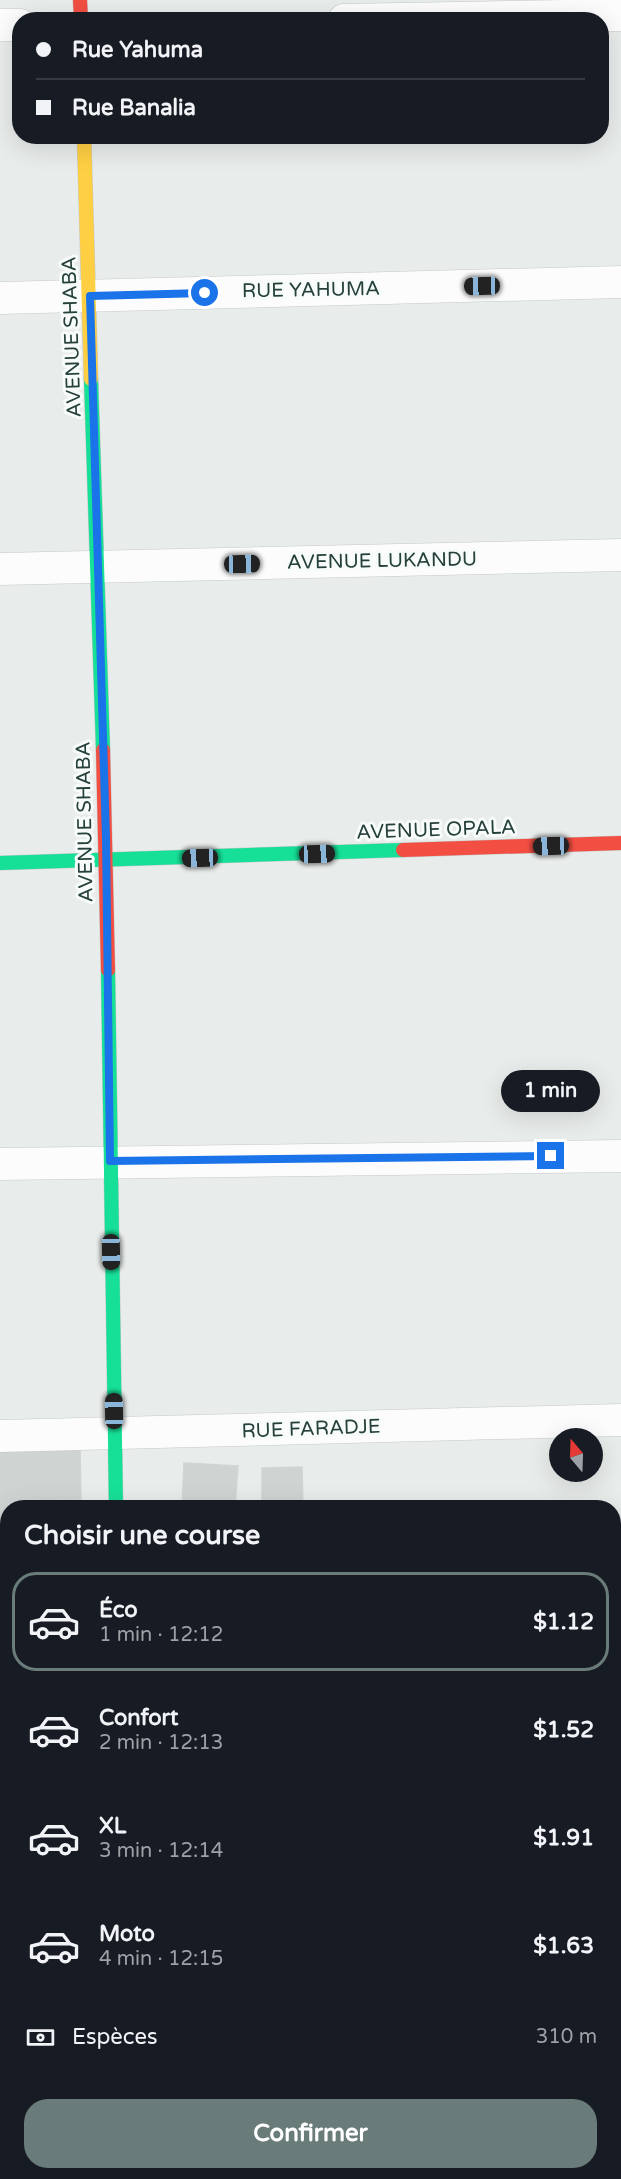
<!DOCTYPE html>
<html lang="fr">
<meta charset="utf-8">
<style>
body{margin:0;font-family:"Varela Round",sans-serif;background:#242831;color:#f1f3f6;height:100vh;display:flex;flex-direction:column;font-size:22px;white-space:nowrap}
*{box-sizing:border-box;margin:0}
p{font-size:20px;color:#9ea1a6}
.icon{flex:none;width:33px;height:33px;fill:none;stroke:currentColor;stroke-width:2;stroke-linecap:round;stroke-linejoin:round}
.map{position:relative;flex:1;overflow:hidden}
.panel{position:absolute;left:0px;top:1500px;width:621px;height:680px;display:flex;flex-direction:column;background:#171b24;border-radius:24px 24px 0 0;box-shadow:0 6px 24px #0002}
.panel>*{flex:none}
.banner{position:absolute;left:12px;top:12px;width:597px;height:132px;border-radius:24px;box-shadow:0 6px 24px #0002;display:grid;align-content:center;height:132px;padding:0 24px;background:#171b24}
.needle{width:39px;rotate:341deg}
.buttons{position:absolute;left:549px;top:1428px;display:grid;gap:12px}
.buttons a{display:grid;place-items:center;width:54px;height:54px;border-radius:50%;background:#171b24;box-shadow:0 6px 24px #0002;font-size:30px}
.end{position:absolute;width:27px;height:27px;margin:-14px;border:8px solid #1a73e8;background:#fff;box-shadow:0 0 0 3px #fff}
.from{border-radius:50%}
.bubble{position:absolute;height:42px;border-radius:21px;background:#171b24;box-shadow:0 6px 24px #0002;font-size:20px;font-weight:700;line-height:42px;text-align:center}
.car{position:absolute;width:18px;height:36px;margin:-18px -9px;border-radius:8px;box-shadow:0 0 4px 2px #0007;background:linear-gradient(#222 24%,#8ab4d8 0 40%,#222 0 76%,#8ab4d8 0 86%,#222 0)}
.banner b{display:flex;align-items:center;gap:21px;height:57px;font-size:22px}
.banner b+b{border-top:2px solid #363941}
.banner i{width:15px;height:15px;background:#f1f3f6}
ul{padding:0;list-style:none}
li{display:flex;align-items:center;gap:18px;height:99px;margin:0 12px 9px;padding:0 12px;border:3px solid transparent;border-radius:24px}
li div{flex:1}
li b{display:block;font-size:22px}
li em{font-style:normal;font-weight:700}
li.active{border-color:#6a7c79}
li>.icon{width:54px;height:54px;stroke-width:1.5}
h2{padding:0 24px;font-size:27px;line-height:72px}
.pay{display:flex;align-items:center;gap:15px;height:66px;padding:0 24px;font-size:22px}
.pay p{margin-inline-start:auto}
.cta{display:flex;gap:12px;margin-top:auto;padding:12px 24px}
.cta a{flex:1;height:69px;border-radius:24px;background:#6a7c79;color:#fff;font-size:24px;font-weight:700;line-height:69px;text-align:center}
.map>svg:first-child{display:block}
.building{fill:#cfd3d2;stroke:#d1d5d4;stroke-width:1.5}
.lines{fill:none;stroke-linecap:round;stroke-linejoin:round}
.street-casing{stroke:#c5c9c8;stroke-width:33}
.fast-casing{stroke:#c4c9c8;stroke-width:15}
.slow-casing{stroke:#c4c9c8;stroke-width:15}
.jam-casing{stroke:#c4c9c8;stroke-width:15}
.street{stroke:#fcfcfc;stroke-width:32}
.fast{stroke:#16e098;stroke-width:14}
.slow{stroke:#ffcf43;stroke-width:14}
.jam{stroke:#f24e42;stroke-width:14}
.route{stroke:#1a73e8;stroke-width:8}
.labels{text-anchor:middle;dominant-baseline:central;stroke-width:6;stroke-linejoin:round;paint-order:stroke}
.street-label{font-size:20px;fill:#26403c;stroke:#f7fbf9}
</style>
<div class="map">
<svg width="621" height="2179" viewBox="0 0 621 2179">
<rect width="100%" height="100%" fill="#e8eceb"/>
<path class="building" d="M80 1449 81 1500 0 1502V1451Z
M184 1463 238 1466 235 1508H182Z
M302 1467 303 1508H262V1468Z
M64 1500V1508H8V1544L0 1545V1503Z
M0 1587H8V1686H0Z
M619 1779H621V1824L614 1825V1780Z
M0 1826H8V1838H0Z
M614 1831H619L617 1876H614Z
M0 1860H8V1954H0Z
M614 1880 621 1881V1916H614Z
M614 2075H621V2091H614Z
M8 2081V2104L0 2105V2082Z
M614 2098H621V2157H614Z
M4 2114H8V2164H4Z
M0 2172H83V2179H0Z
M184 2172H266L267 2179H184Z
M301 2172H332V2176L301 2177Z
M378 2172H409V2179H378Z
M428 2172H457V2178L428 2176Z
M511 2172H553L552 2179 511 2178Z"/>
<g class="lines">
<defs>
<path id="street" d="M344 20 621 15
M0 25H20
M0 298 621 282
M0 569 621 555
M0 1164 621 1156
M0 1436 621 1420
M614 1694 621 1693
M0 1711H8"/>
<path id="fast" d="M91 379 103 750
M0 863 403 850
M108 970 116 1508"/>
<path id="slow" d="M84 136 91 379
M137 2172 138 2179"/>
<path id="jam" d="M80 0 81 20
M103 750 108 970
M403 850 621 843
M614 1989 621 1988
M0 1998H8"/>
</defs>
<use href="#street" class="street-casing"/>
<use href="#fast" class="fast-casing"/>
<use href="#slow" class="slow-casing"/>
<use href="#jam" class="jam-casing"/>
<use href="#street" class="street"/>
<use href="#fast" class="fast"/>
<use href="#slow" class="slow"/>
<use href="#jam" class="jam"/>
</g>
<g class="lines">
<path class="route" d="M205 293 90 296 106 838 110 1161 551 1156"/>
</g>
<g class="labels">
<g class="street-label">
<text transform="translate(311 290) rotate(-1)">RUE YAHUMA</text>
<text transform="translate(72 337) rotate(-92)">AVENUE SHABA</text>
<text transform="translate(382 561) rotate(-1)">AVENUE LUKANDU</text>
<text transform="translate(85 822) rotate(-91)">AVENUE SHABA</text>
<text transform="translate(436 830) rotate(-2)">AVENUE OPALA</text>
<text transform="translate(311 1429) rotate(-2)">RUE FARADJE</text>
</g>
</g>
</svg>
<div class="buttons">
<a><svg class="needle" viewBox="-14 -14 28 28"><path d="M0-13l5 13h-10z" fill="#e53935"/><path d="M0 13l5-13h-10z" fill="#9ea1a6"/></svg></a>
</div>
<i class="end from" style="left:205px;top:293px"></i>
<i class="end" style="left:551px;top:1156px"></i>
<div class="bubble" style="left:501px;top:1070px;width:99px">1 min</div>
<i class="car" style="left:482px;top:286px;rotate:269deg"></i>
<i class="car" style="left:242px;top:564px;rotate:89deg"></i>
<i class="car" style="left:551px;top:846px;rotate:268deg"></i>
<i class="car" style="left:317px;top:854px;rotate:88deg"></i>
<i class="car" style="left:200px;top:858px;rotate:268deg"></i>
<i class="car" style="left:111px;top:1252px;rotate:179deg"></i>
<i class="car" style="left:114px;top:1411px;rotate:359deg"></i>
<div class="banner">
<b><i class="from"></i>Rue Yahuma</b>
<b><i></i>Rue Banalia</b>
</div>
<section class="panel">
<h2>Choisir une course</h2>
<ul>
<li class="active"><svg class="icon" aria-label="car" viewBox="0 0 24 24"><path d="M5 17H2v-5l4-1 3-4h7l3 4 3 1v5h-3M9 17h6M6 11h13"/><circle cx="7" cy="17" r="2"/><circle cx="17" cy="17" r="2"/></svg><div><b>Éco</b><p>1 min · 12:12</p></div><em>$1.12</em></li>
<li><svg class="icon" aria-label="car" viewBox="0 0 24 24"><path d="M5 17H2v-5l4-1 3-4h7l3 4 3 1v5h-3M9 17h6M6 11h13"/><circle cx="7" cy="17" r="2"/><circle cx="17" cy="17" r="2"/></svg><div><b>Confort</b><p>2 min · 12:13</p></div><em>$1.52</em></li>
<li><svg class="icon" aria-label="car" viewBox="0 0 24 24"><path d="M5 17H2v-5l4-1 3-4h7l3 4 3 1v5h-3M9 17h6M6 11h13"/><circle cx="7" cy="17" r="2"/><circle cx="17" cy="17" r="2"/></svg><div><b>XL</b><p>3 min · 12:14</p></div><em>$1.91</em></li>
<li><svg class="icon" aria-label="car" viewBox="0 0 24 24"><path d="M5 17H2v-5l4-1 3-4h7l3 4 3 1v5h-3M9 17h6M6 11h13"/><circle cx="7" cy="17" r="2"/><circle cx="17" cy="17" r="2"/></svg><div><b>Moto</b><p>4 min · 12:15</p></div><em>$1.63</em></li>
</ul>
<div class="pay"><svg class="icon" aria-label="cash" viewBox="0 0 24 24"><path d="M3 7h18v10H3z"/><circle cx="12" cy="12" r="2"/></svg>Espèces<p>310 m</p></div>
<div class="cta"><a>Confirmer</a></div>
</section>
</div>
